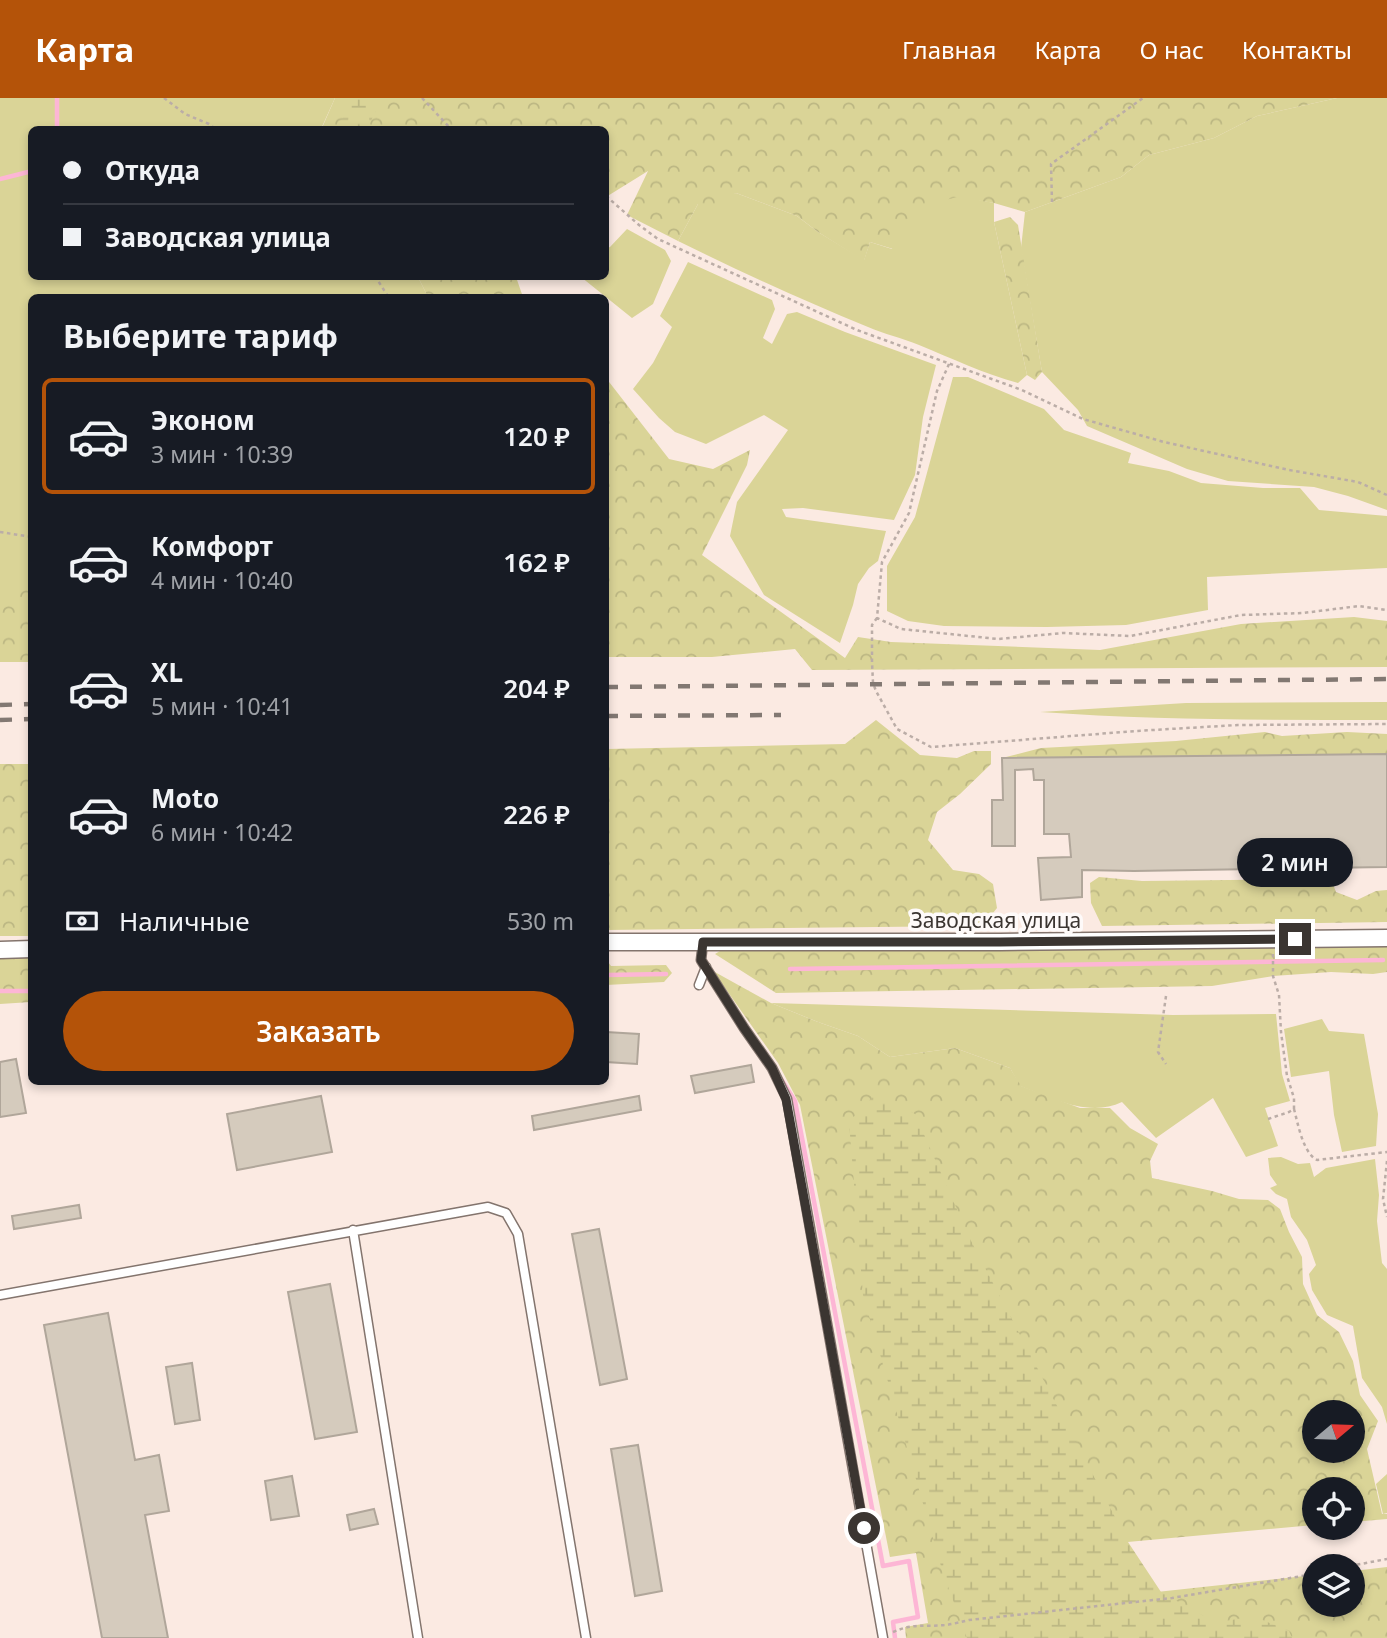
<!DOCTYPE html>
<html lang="ru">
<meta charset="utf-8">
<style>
body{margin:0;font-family:"Noto Sans",sans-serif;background:#242831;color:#f1f3f6;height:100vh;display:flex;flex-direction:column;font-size:26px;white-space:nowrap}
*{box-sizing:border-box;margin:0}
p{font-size:23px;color:#9ea1a6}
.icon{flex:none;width:38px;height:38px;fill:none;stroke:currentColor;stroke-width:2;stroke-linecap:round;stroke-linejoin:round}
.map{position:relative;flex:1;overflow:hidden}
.sheet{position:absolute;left:28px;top:196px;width:581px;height:791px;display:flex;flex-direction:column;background:#171b24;border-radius:10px;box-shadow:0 4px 10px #0003}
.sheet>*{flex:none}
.banner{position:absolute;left:28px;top:28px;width:581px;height:154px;border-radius:10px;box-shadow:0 4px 10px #0003;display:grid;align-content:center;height:154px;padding:0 35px;background:#171b24}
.needle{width:46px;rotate:71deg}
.controls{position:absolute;left:1302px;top:1302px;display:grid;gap:14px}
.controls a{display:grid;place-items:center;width:63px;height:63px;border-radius:50%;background:#171b24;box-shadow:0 4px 10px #0003;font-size:35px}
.end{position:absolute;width:32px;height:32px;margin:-16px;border:9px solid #3b3531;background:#fff;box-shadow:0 0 0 4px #fff}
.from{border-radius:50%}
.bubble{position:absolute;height:49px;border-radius:24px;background:#171b24;box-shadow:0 4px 10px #0003;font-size:23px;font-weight:600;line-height:49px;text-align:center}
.banner b{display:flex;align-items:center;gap:24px;height:66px;font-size:26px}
.banner b+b{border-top:2px solid #363941}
.banner i{width:18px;height:18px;background:#f1f3f6}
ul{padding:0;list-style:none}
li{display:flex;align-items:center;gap:21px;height:116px;margin:0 14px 10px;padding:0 21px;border:4px solid transparent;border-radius:10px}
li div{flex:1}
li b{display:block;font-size:26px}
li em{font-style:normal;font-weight:600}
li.selected{border-color:#b45309}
li>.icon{width:63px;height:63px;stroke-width:1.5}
h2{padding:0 35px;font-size:32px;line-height:84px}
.pay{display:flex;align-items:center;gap:18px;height:77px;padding:0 35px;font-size:26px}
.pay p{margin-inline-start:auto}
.action{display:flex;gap:14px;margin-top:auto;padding:14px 35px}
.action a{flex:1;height:80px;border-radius:42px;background:#b45309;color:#fff;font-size:28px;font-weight:600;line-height:80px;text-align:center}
header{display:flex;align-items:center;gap:42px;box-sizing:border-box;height:98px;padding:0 35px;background:#b45309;color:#fff}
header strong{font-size:33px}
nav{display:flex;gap:38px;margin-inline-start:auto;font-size:24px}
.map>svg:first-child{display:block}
.green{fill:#dad497}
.forest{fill:url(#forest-crowns);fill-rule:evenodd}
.wetland{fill:url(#wetland-marsh)}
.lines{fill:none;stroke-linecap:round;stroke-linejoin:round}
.stream{stroke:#fdb6d5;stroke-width:4.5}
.building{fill:#d5cbbd;stroke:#b0a69a;stroke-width:2}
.lane-casing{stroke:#83746d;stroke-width:11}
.street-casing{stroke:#83746d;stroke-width:19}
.path{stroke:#bbada7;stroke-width:2.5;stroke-dasharray:3.5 3.5;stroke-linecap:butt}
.lane{stroke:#fff;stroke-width:8}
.street{stroke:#fff;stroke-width:16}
.rail{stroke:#827872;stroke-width:4.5;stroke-dasharray:12 12;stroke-linecap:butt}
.route{stroke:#3b3531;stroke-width:9}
.labels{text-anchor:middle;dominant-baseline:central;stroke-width:7;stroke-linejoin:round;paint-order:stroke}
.street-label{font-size:21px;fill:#3b3531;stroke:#fefaf9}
</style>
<header>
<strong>Карта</strong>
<nav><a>Главная</a><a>Карта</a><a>О нас</a><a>Контакты</a></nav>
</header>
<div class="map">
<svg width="1387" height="1540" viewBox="0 0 1387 1540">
<defs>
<pattern id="forest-crowns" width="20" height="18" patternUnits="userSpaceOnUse" patternTransform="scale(1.75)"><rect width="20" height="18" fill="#dad497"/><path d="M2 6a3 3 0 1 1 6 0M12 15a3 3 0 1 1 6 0" fill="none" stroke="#bcb783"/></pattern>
<pattern id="wetland-marsh" width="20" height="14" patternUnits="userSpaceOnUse" patternTransform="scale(1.75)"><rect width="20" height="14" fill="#dad497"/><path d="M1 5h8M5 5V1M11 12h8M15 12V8" fill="none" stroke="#bcb783"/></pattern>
</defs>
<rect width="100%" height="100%" fill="#fbeae2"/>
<path class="green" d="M0 0H335L321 31 32 32V178L418 179 428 199 32 200 31 484H0Z
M1337 0H1387V412L1348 398 1314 389 1228 383 1187 371 1087 328 1078 312 1042 274 1021 150 1025 114 1121 79 1149 57 1214 40 1257 18Z
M914 89 994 105V124L1027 277 1018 285C984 276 951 260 919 247 902 240 884 236 868 229 804 203 741 174 678 143L698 106 736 95 797 118 818 134 864 162 870 144 892 151Z
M627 131 665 152 671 163 653 206 632 220 581 179 606 178V150L610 149Z
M688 164 772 202 775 211 763 240 772 246 787 216 797 214 845 234 936 267 923 319 915 377 894 422 803 410 782 411 786 419 886 433 878 463 869 470 858 486 853 507 840 545 764 497 730 438 737 404 788 332 764 317 706 346 675 334 659 320 633 291 653 265 672 229 660 218Z
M953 279H968L1044 311 1064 332 1131 355 1128 365 1169 373 1201 385 1263 390H1300L1319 412 1387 418V470L1207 479 1208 512 1126 527 1047 529 944 528 908 523 887 513V468L915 419Z
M1387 604V622C1271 622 1155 622 1040 614L1186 605Z
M771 905 1173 917 1276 916 1282 976 1290 1003 1265 1010 1278 1048 1246 1059 1213 1000 1156 1040 1122 1004C1089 1020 1052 1000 1020 988L1010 970 955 950 890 959 858 938 818 924Z
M1322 921 1329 933 1364 936 1378 1016 1376 1048 1342 1054 1334 1017 1329 973 1291 979 1284 931Z
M1281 1059 1298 1066 1310 1065 1314 1079 1326 1070 1375 1061 1379 1097 1377 1123 1382 1165 1387 1171V1326L1382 1309 1362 1280 1353 1228 1327 1217 1312 1192 1309 1176 1316 1167 1307 1142 1291 1119 1287 1101 1276 1096 1270 1090 1277 1087 1270 1077 1268 1060Z
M1387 1376V1415L1383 1416 1376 1386Z"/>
<path class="forest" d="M335 0H1337L1257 18 1214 40 1149 57 1121 79 1025 114 994 105 957 99 931 106 893 151 870 144 864 163 818 134 797 118 736 95 714 107 698 106 678 143 627 117 648 73 606 99V32H321Z
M1010 119 1018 127 1042 274 1035 282 1027 277 994 124Z
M418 179H516L523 199H428Z
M606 280 669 361 713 371 750 352 747 367 702 457 845 560 858 539 891 544 1100 552 1241 526 1354 519 1387 523V569L812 572 795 551 712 559H606Z
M0 484H31V564H0Z
M876 622 920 657 957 660 974 653H991V666L960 696 937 714 928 742 953 772 979 776 993 786 997 810 989 820 971 828 606 832V651L845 646Z
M1265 634 1282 638 1347 634 1387 636V656L1002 660 1041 650 1176 643Z
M0 666H31V838H0Z
M1099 779 1142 783 1331 781 1336 794 1357 802 1376 793 1387 792V824L1102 828 1091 805 1090 785Z
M1387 846V874L1373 876 1331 874 1273 878 1212 888 776 895 715 856 720 853Z
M31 858V904L0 906V859Z
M606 861 611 868 666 867 672 875 664 884 606 887Z
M713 873 771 905 818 924 858 938 890 959 955 950 1010 970 1021 988 1080 1010H1110L1130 1030 1158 1046 1150 1063 1152 1080 1212 1093 1239 1101 1268 1102 1280 1111 1289 1134 1302 1159 1303 1186 1317 1217 1339 1234 1353 1263 1360 1297 1378 1323 1367 1351 1382 1416H1387V1421L1353 1424V1391H1314V1427L975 1458 981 1513 1314 1477V1507H1353V1473L1387 1469V1540H906L905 1529 928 1525 916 1455 890 1459 800 1007 778 965ZM1314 1314H1353V1353H1314Z"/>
<path class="wetland" d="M356 0H382L367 31H343L340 24Z
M877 994 915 1016 970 1141 1128 1444 1161 1494 1216 1525 1253 1518 1289 1533 1292 1540H967L943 1475 863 1197 849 1024Z"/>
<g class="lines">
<path class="stream" d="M57 0V32
M0 81 32 73
M790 871 1383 862
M606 877 666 876
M0 893H32
M781 981 795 1003 883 1468 909 1463 918 1519 893 1524 895 1540"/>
</g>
<path class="building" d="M1387 656V769L1134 773 1082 772V799L1041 802 1038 760 1071 759 1069 736H1044V682H1034L1033 671 1015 672V748H992V702H1003L1002 660Z
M606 934 639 936 637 966 606 964Z
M16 961 26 1015 0 1019V964Z
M751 967 754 984 695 995 691 978Z
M321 998 332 1054 237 1072 227 1016Z
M639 998 641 1012 534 1032 532 1018Z
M79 1107 81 1120 14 1131 12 1118Z
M599 1131 627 1281 600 1287 572 1136Z
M330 1186 357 1334 315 1341 288 1194Z
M108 1215 135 1362 159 1357 169 1413 145 1417 168 1540H102L44 1227Z
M192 1265 200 1322 175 1326 166 1269Z
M638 1347 662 1493 635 1498 611 1351Z
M292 1378 299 1418 271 1422 265 1383Z
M374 1411 378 1426 350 1432 347 1417Z"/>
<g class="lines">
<defs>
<path id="lane" d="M703 844 701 862 744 930 772 970 787 1001 883 1540
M699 887 706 869
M353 1132 418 1540
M0 1197 488 1109 506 1115 518 1136 586 1540"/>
<path id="street" d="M606 844H1000L1387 840
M0 852 32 851"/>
</defs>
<use href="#lane" class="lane-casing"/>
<use href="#street" class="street-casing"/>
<path class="path" d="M164 0 185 16 209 26 217 32
M422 0 452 32
M606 98 639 127 658 141 857 232 1022 292 1083 321 1164 344 1289 372 1358 384 1387 397
M1052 104 1051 66 1143 0
M375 178 389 200
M949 266 937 293 909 415 882 464 877 520 901 531 998 541 1063 535 1130 538 1241 517 1303 515 1359 508 1387 512
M0 434 32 439
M877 520 872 527V564L873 585 876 593 897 631 931 649 1136 633 1238 627 1387 626
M1166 898 1158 954 1166 966
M1294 1011C1298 1026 1303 1055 1317 1062L1387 1054
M1268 1021 1289 1014 1294 1011V1000L1287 978 1281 934 1279 897 1273 878V855
M1387 1063 1383 1101 1387 1119
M1350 1468 1387 1461
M893 1534C914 1525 924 1529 946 1527 953 1526 961 1524 969 1522L1172 1500 1314 1476"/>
<use href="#lane" class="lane"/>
<use href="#street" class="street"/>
<path class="rail" d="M606 589 1387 581
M0 607 32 606
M606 618 781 617
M0 622 32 621"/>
</g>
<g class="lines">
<path class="route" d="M864 1430 786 1001 772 970 744 930 701 862 703 844H1000L1295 841"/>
</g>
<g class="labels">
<g class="street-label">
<text x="996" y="822">Заводская улица</text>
</g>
</g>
</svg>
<div class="controls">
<a><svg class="needle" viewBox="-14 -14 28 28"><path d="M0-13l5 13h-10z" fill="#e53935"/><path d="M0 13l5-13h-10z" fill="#9ea1a6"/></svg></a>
<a><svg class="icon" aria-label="locate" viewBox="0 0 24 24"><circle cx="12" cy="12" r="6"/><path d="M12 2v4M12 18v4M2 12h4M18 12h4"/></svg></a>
<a><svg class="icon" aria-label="layers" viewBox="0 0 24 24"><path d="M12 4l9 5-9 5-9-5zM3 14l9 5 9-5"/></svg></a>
</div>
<i class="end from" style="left:864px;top:1430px"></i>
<i class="end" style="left:1295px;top:841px"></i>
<div class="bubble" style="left:1237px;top:740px;width:116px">2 мин</div>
<div class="banner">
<b><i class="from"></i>Откуда</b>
<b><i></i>Заводская улица</b>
</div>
<section class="sheet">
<h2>Выберите тариф</h2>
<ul>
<li class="selected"><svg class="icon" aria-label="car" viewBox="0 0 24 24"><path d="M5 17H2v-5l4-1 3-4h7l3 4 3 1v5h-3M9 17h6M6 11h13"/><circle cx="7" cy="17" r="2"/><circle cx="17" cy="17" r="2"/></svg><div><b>Эконом</b><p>3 мин · 10:39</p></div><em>120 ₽</em></li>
<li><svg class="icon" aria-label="car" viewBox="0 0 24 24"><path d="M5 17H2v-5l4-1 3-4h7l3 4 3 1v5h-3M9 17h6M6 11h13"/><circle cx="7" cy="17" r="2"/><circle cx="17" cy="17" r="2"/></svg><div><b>Комфорт</b><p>4 мин · 10:40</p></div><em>162 ₽</em></li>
<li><svg class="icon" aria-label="car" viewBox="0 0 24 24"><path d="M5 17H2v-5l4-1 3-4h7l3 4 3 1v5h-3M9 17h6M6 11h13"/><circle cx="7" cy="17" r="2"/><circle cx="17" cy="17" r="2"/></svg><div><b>XL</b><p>5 мин · 10:41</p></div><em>204 ₽</em></li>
<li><svg class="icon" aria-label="car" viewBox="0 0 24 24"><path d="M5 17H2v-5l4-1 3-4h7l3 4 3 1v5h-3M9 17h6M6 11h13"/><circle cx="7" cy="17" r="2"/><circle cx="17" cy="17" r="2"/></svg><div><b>Moto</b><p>6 мин · 10:42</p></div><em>226 ₽</em></li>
</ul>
<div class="pay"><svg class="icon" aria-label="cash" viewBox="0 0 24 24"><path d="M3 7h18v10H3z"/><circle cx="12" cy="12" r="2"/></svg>Наличные<p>530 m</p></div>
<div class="action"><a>Заказать</a></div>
</section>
</div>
